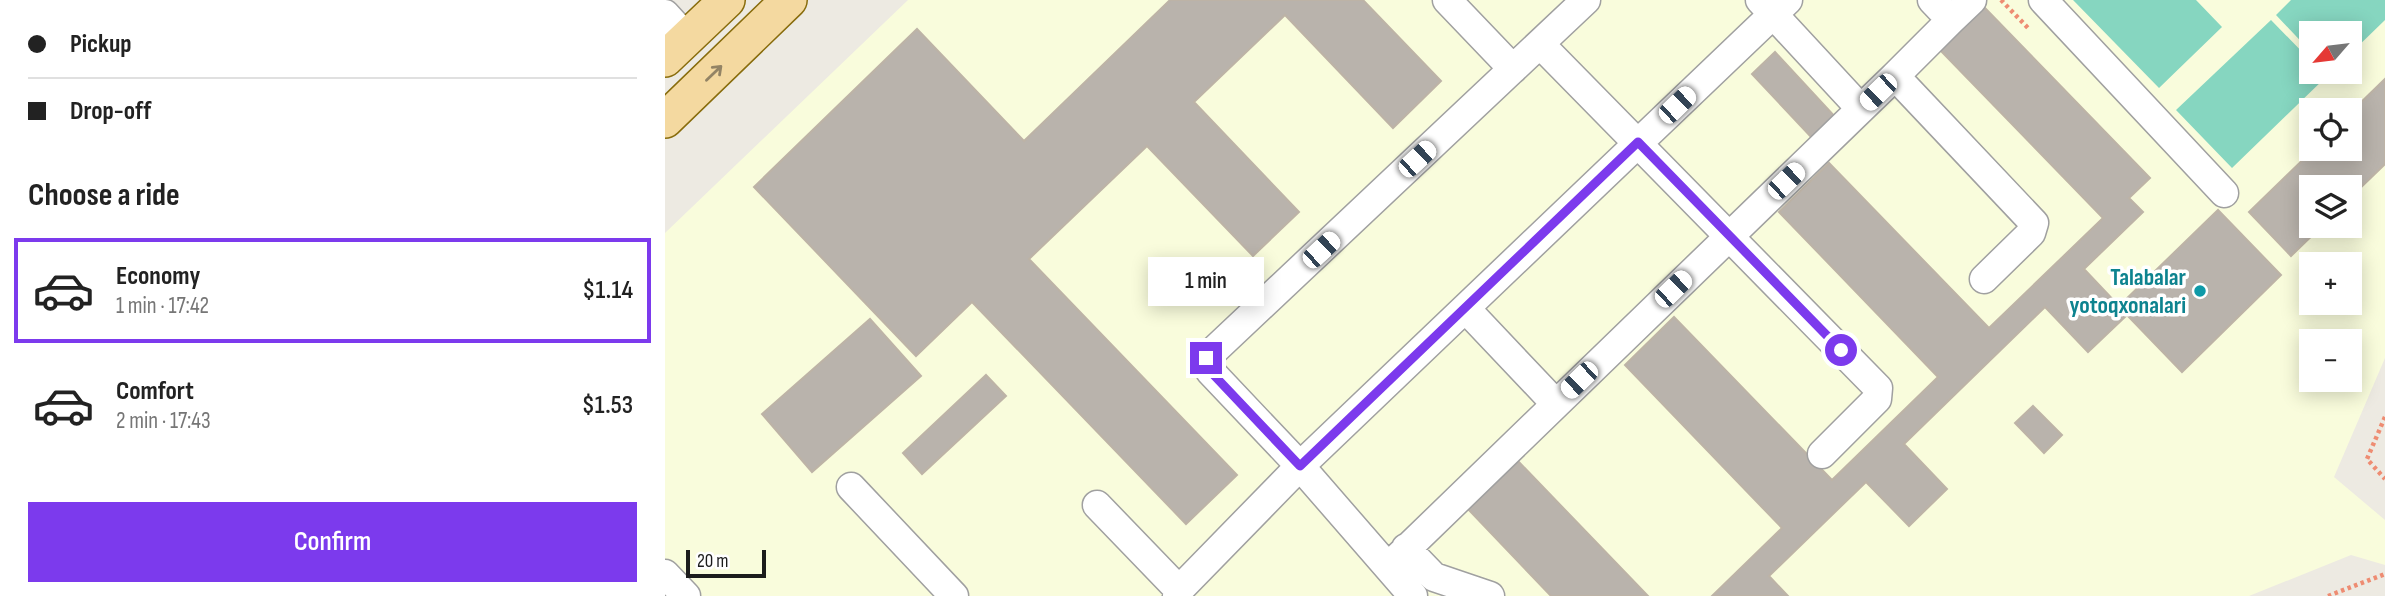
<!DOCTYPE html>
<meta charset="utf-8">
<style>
body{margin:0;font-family:"Sofia Sans Condensed",sans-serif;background:#f6f6f6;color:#222;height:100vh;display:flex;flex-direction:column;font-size:26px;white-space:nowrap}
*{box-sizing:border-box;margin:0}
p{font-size:23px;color:#767676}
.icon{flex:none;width:38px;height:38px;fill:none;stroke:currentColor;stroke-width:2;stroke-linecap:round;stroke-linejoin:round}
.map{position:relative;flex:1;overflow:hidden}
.sheet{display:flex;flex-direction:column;background:#fff;width:665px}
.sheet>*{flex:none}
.banner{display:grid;align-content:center;height:154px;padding:0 28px;background:#fff}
.needle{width:46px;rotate:242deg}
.controls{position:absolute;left:1634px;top:21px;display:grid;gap:14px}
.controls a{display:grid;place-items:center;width:63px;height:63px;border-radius:0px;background:#fff;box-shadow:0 4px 18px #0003;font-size:35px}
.scale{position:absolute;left:21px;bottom:18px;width:80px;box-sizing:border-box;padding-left:7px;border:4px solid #1c1c1c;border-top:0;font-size:19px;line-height:24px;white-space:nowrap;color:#1c1c1c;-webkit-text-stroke:5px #fff;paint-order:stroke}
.end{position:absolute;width:32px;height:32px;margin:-16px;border:9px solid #7c3aed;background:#fff;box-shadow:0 0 0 4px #fff}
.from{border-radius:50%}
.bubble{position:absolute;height:49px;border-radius:0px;background:#fff;box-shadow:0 4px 18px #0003;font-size:23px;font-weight:600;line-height:49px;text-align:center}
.car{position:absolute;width:21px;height:42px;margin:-21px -10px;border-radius:9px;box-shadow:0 0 5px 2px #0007;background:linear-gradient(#fff 24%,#345 0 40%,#fff 0 76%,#345 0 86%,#fff 0)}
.banner b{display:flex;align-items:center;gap:24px;height:66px;font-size:26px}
.banner b+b{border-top:2px solid #e0e0e0}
.banner i{width:18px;height:18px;background:#222}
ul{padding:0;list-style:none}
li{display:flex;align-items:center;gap:21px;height:105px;margin:0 14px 10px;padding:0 14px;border:4px solid transparent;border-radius:0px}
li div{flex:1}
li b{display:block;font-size:26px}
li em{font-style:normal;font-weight:600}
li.on{border-color:#7c3aed}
li>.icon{width:63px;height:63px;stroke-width:1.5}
h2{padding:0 28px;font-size:32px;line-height:84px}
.action{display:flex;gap:14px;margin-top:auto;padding:14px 28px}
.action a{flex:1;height:80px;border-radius:0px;background:#7c3aed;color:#fff;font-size:28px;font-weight:600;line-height:80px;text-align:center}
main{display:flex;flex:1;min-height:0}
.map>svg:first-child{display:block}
.education{fill:#f9fcdc;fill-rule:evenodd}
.pitch{fill:#86d6c0}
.building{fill:#b9b3ac;stroke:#bdb3a6;stroke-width:2}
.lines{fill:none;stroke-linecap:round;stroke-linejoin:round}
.minor-casing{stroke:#a0a0a0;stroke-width:31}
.major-casing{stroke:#886c0c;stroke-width:38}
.path{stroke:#ee8c72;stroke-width:4.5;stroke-dasharray:3.5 3.5;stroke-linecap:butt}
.minor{stroke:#fff;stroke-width:28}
.major{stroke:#f4d9a0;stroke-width:35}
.oneway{stroke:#938465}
.route{stroke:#7c3aed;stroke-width:9}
.culture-dot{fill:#0f9aa8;stroke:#fff;stroke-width:2.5}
.labels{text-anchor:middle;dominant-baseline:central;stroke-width:7;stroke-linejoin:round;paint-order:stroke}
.culture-label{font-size:24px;font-weight:bold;fill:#0d838f;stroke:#fff;text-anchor:end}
</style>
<main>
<section class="sheet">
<div class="banner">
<b><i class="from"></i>Pickup</b>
<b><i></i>Drop-off</b>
</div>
<h2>Choose a ride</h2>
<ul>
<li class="on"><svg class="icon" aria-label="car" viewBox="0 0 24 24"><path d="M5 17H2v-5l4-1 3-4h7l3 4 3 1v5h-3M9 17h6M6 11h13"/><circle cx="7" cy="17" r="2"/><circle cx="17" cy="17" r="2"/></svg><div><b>Economy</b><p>1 min · 17:42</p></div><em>$1.14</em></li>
<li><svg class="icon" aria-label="car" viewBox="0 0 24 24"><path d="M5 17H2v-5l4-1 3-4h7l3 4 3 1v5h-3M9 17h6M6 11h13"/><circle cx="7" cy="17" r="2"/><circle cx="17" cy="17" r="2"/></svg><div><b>Comfort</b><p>2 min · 17:43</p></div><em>$1.53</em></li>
</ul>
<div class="action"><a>Confirm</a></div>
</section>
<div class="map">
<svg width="1720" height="596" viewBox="0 0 1720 596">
<rect width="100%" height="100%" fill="#edeae2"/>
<path class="education" d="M243 0H1720V358L1669 477 1720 520V565L1686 555 1584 596H0V233ZM1647 33H1685V72H1647ZM1647 110H1685V149H1647ZM1647 187H1685V226H1647ZM1647 264H1685V303H1647ZM1647 341H1685V380H1647Z"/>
<path class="pitch" d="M1408 0H1531L1557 27 1494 88Z
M1626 0H1720V20L1685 54V33H1647V53L1611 15Z
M1606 20 1647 62V72H1656L1661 77 1567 168 1511 110Z"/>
<path class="building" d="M505 0H698L776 81 728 128 620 15 529 102 634 212 588 256 482 146 364 259 572 475 521 524 307 302 251 356 89 187 252 29 359 141Z
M1319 7 1485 178 1464 198 1478 212 1419 269 1454 306 1553 210 1616 275 1517 372 1462 315 1423 352 1380 307 1239 444 1282 489 1244 526 1201 482 1104 576 1123 596H1047L1117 528 960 365 1009 317 1167 480 1273 377 1114 212 1164 163 1324 328 1438 218 1275 50Z
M1110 52 1172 119 1149 140 1087 74Z
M1720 79V164L1685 198V187H1647V226H1657L1626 256 1584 212 1649 149H1685V113Z
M205 319 256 376 147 472 97 414Z
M321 375 341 396 257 474 238 453Z
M1368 406 1397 435 1379 453 1350 423Z
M852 460 983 596H886L802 508Z"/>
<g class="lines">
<defs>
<path id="minor" d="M782 0 848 69
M1095 0 1196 109
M1267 0 1286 20 1230 76 1369 223 1366 233 1319 279
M1378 0 1559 193
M0 14 22 38
M1286 20 1307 0
M875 44 1213 388 1212 399 1157 454
M801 309 890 403
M186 487 289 596
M432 505 514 590
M741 548 769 577 825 596
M724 566 1230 76
M0 574 21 596
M512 596 514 590 635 466 1123 0
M748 596 635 466 545 371 541 358 921 0"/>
<path id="major" d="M0 59 62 0
M0 120 124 0"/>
</defs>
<use href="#minor" class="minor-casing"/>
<use href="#major" class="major-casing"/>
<path class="path" d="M1336 0 1364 29
M1720 417 1702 459 1720 479
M1663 596 1720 574"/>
<use href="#minor" class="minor"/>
<use href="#major" class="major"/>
</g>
<defs><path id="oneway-shaft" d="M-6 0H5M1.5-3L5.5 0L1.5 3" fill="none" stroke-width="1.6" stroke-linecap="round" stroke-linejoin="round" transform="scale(1.75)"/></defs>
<use class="oneway" href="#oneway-shaft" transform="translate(49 73) rotate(-44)"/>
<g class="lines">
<path class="route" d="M541 358 545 371 635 466 973 142 1176 350"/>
</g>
<circle class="culture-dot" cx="1535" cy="291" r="7"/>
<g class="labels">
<g class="culture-label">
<text x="1521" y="277">Talabalar<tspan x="1521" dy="28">yotoqxonalari</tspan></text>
</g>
</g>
</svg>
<div class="controls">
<a><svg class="needle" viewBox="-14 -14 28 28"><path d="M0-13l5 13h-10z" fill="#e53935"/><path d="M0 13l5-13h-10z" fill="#767676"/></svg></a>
<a><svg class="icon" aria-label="locate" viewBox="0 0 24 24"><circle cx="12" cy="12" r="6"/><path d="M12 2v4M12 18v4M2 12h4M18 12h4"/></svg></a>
<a><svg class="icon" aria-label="layers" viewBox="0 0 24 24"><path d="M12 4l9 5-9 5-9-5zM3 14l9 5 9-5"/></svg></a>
<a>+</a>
<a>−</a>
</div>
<div class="scale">20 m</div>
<i class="end from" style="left:1176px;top:350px"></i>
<i class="end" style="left:541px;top:358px"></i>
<div class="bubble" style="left:483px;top:257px;width:116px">1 min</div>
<i class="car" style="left:1213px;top:92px;rotate:226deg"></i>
<i class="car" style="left:1012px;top:105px;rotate:46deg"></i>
<i class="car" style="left:752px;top:159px;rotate:47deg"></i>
<i class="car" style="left:1121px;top:181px;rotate:46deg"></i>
<i class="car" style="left:656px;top:250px;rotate:47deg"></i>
<i class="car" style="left:1008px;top:289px;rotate:46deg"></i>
<i class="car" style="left:914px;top:380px;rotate:226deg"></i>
</div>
</main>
